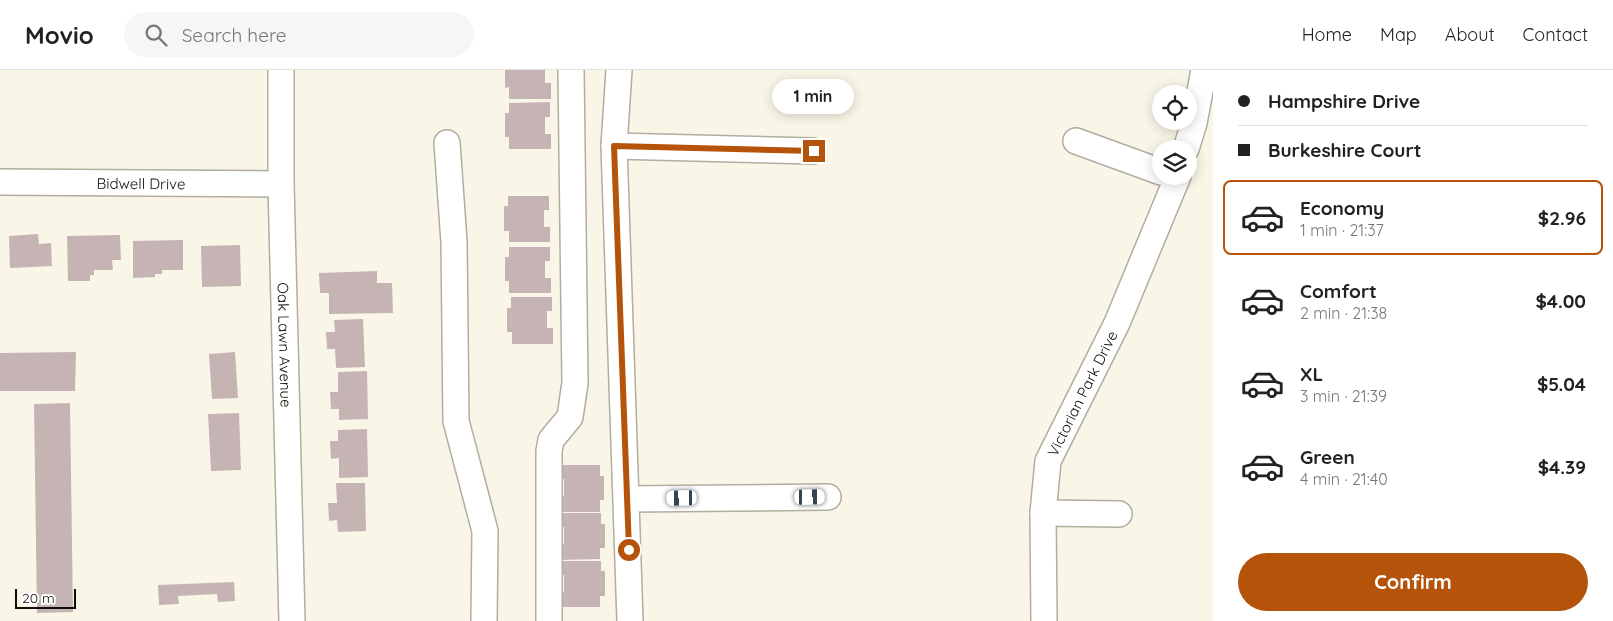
<!DOCTYPE html>
<meta charset="utf-8">
<style>
body{margin:0;font-family:Quicksand,sans-serif;background:#f6f6f6;color:#222;height:100vh;display:flex;flex-direction:column;font-size:19px;white-space:nowrap}
*{box-sizing:border-box;margin:0}
p{font-size:16px;color:#767676}
.icon{flex:none;width:28px;height:28px;fill:none;stroke:currentColor;stroke-width:2;stroke-linecap:round;stroke-linejoin:round}
.map{position:relative;flex:1;overflow:hidden}
.sheet{display:flex;flex-direction:column;background:#fff;width:400px}
.sheet>*{flex:none}
.guide{display:grid;align-content:center;height:110px;padding:0 25px;background:#fff}
.fabs{position:absolute;left:1152px;top:15px;display:grid;gap:10px}
.fabs a{display:grid;place-items:center;width:45px;height:45px;border-radius:50%;background:#fff;box-shadow:0 2px 12px #0003;font-size:25px}
.scale{position:absolute;left:15px;bottom:12px;width:61px;box-sizing:border-box;padding-left:5px;border:2px solid #0f0d08;border-top:0;font-size:14px;line-height:18px;white-space:nowrap;color:#0f0d08;-webkit-text-stroke:4px #fff;paint-order:stroke}
.end{position:absolute;width:22px;height:22px;margin:-11px;border:6px solid #b45309;background:#fff;box-shadow:0 0 0 2px #fff}
.from{border-radius:50%}
.bubble{position:absolute;height:35px;border-radius:18px;background:#fff;box-shadow:0 2px 12px #0003;font-size:16px;font-weight:700;line-height:35px;text-align:center}
.car{position:absolute;width:15px;height:30px;margin:-15px -8px;border-radius:6px;box-shadow:0 0 4px 1px #0007;background:linear-gradient(#fff 24%,#345 0 40%,#fff 0 76%,#345 0 86%,#fff 0)}
.guide b{display:flex;align-items:center;gap:18px;height:48px;font-size:19px}
.guide b+b{border-top:1px solid #e0e0e0}
.guide i{width:12px;height:12px;background:#222}
ul{padding:0;list-style:none}
li{display:flex;align-items:center;gap:15px;height:75px;margin:0 10px 8px;padding:0 15px;border:2px solid transparent;border-radius:8px}
li div{flex:1}
li b{display:block;font-size:19px}
li em{font-style:normal;font-weight:700}
li.on{border-color:#b45309}
li>.icon{width:45px;height:45px;stroke-width:1.5}
.button{display:flex;gap:10px;margin-top:auto;padding:10px 25px}
.button a{flex:1;height:58px;border-radius:30px;background:#b45309;color:#fff;font-size:20px;font-weight:700;line-height:58px;text-align:center}
header{display:flex;align-items:center;gap:30px;box-sizing:border-box;height:70px;padding:0 25px;background:#fff;border-bottom:1px solid #e0e0e0}
header strong{font-size:24px}
nav{display:flex;gap:28px;margin-inline-start:auto;font-size:18px}
.search{width:350px;height:45px;background:#f6f6f6;display:flex;align-items:center;gap:12px;box-sizing:border-box;padding:0 18px;border-radius:28px;color:#767676;font-size:19px}
main{display:flex;flex:1;min-height:0}
.map>svg:first-child{display:block}
.building{fill:#c5b4b3}
.lines{fill:none;stroke-linecap:round;stroke-linejoin:round}
.minor-casing{stroke:#b1ad9f;stroke-width:28}
.minor{stroke:#fff;stroke-width:25}
.route{stroke:#b45309;stroke-width:6}
.labels{text-anchor:middle;dominant-baseline:central;stroke-width:4.5;stroke-linejoin:round;paint-order:stroke}
.street-label{font-size:15px;fill:#0f0d08;stroke:#fff}
</style>
<header>
<strong>Movio</strong>
<div class="search"><svg class="icon" aria-label="search" viewBox="0 0 24 24"><circle cx="10" cy="10" r="6"/><path d="M15 15l6 6"/></svg>Search here</div>
<nav><a>Home</a><a>Map</a><a>About</a><a>Contact</a></nav>
</header>
<main>
<div class="map">
<svg width="1213" height="551" viewBox="0 0 1213 551">
<rect width="100%" height="100%" fill="#faf6e7"/>
<path class="building" d="M505 0H545V13H551V29H509V17L505 18Z
M550 32V47H545V64H551V79H509V67H505V43H509V33Z
M508 126H549V140H544V157H550V172H509V161H504V136H508Z
M38 164 39 174 51 173 52 196 10 198 9 166Z
M120 165 121 190H112L113 200H94V205H90V211H68L67 166Z
M183 170V200H162V204H155V207L133 208V171Z
M240 175 241 216 202 217 201 176Z
M509 177H550V191H545V208H551V223H509V211H505V187H509Z
M377 201V213H392L393 243 329 244V223H320L319 203Z
M511 227H552V241H547V258H553V274H512V262H507V238H511Z
M363 249 365 297 336 298 335 279H327L326 262H335L334 250Z
M76 282 75 321H0V283Z
M235 282 238 328 212 329 209 284Z
M367 301 368 349 339 350V339H331L330 322H338V302Z
M70 333 73 542 37 543 34 334Z
M239 343 241 400 211 401 208 344Z
M367 359 368 407 339 408V388L331 389 330 371H338V360Z
M559 395H600V406H604V430H600V442H559L558 426H564V409H559Z
M336 413H365L366 461 338 462 337 450 329 451 328 433H337Z
M559 443H601V454H605V478H600V489L559 490V474H564V457H559Z
M559 491H601V501H605V526H600V537H559V522H564V505H559Z
M234 512 235 531 218 532 217 524 178 526 179 534 159 535 158 515Z"/>
<g class="lines">
<defs>
<g id="minor">
<path id="s1" d="M281 0V114L292 551"/>
<path d="M619 0 614 76 630 551"/>
<path d="M1076 71 1161 102"/>
<path d="M447 73 454 172 456 351 485 461 484 551"/>
<path d="M614 76 813 81"/>
<path d="M1186 79 1194 53 1204 0"/>
<path id="s2" d="M0 112 281 114"/>
<path d="M627 429 828 427"/>
<path d="M1043 443 1119 444"/>
<path d="M549 551V381L551 370 570 347 575 313 571 0"/>
<path id="s3" d="M1044 551 1043 443 1048 391 1117 253 1178 106"/>
</g>
</defs>
<use href="#minor" class="minor-casing"/>
<use href="#minor" class="minor"/>
</g>
<g class="lines">
<path class="route" d="M629 480 614 76 814 81"/>
</g>
<g class="labels">
<g class="street-label">
<text stroke="none"><textPath href="#s2" startOffset="141">Bidwell Drive</textPath></text>
<text stroke="none"><textPath href="#s1" startOffset="275">Oak Lawn Avenue</textPath></text>
<text stroke="none"><textPath href="#s3" startOffset="236">Victorian Park Drive</textPath></text>
</g>
</g>
</svg>
<div class="fabs">
<a><svg class="icon" aria-label="locate" viewBox="0 0 24 24"><circle cx="12" cy="12" r="6"/><path d="M12 2v4M12 18v4M2 12h4M18 12h4"/></svg></a>
<a><svg class="icon" aria-label="layers" viewBox="0 0 24 24"><path d="M12 4l9 5-9 5-9-5zM3 14l9 5 9-5"/></svg></a>
</div>
<div class="scale">20 m</div>
<i class="end from" style="left:629px;top:480px"></i>
<i class="end" style="left:814px;top:81px"></i>
<div class="bubble" style="left:772px;top:9px;width:82px">1 min</div>
<i class="car" style="left:810px;top:427px;rotate:89deg"></i>
<i class="car" style="left:682px;top:428px;rotate:269deg"></i>
</div>
<section class="sheet">
<div class="guide">
<b><i class="from"></i>Hampshire Drive</b>
<b><i></i>Burkeshire Court</b>
</div>
<ul>
<li class="on"><svg class="icon" aria-label="car" viewBox="0 0 24 24"><path d="M5 17H2v-5l4-1 3-4h7l3 4 3 1v5h-3M9 17h6M6 11h13"/><circle cx="7" cy="17" r="2"/><circle cx="17" cy="17" r="2"/></svg><div><b>Economy</b><p>1 min · 21:37</p></div><em>$2.96</em></li>
<li><svg class="icon" aria-label="car" viewBox="0 0 24 24"><path d="M5 17H2v-5l4-1 3-4h7l3 4 3 1v5h-3M9 17h6M6 11h13"/><circle cx="7" cy="17" r="2"/><circle cx="17" cy="17" r="2"/></svg><div><b>Comfort</b><p>2 min · 21:38</p></div><em>$4.00</em></li>
<li><svg class="icon" aria-label="car" viewBox="0 0 24 24"><path d="M5 17H2v-5l4-1 3-4h7l3 4 3 1v5h-3M9 17h6M6 11h13"/><circle cx="7" cy="17" r="2"/><circle cx="17" cy="17" r="2"/></svg><div><b>XL</b><p>3 min · 21:39</p></div><em>$5.04</em></li>
<li><svg class="icon" aria-label="car" viewBox="0 0 24 24"><path d="M5 17H2v-5l4-1 3-4h7l3 4 3 1v5h-3M9 17h6M6 11h13"/><circle cx="7" cy="17" r="2"/><circle cx="17" cy="17" r="2"/></svg><div><b>Green</b><p>4 min · 21:40</p></div><em>$4.39</em></li>
</ul>
<div class="button"><a>Confirm</a></div>
</section>
</main>
